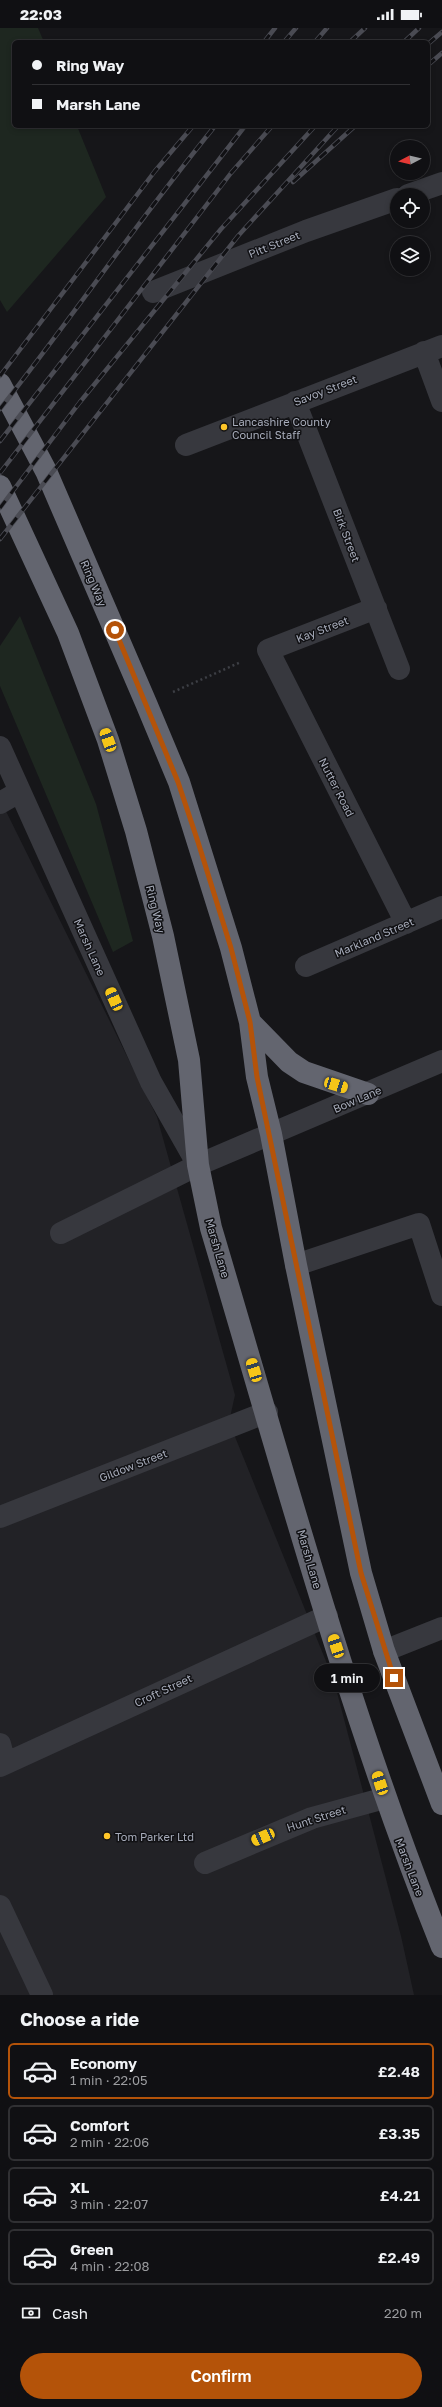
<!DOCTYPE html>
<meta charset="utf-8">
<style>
body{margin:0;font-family:"Golos Text",sans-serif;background:#19191c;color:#f1f3f6;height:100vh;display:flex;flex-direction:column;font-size:15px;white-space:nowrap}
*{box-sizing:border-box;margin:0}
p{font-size:13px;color:#9c9da0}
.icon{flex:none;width:22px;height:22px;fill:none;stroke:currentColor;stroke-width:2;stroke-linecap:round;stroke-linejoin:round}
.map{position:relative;height:1967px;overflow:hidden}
.details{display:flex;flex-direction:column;background:#101013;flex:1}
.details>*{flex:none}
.banner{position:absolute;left:12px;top:12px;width:418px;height:88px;border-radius:6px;box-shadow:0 2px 6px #0003,0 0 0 1px #303033;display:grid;align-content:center;height:88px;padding:0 20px;background:#101013}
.needle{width:26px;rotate:263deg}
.controls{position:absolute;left:390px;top:112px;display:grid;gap:8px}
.controls a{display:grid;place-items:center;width:40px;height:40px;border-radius:50%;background:#101013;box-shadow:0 2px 6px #0003,0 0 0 1px #303033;font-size:20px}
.end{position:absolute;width:18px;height:18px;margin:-9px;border:5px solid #b45309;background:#fff;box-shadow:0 0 0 2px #fff}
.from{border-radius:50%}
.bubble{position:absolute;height:28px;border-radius:14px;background:#101013;box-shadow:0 2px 6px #0003,0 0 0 1px #303033;font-size:13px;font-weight:600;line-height:28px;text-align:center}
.car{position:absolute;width:12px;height:24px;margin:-12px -6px;border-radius:5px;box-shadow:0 0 3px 1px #0007;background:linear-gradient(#f5c518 24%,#345 0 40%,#f5c518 0 76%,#345 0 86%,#f5c518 0)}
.banner b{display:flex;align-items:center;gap:14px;height:38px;font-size:15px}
.banner b+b{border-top:1px solid #303033}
.banner i{width:10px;height:10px;background:#f1f3f6}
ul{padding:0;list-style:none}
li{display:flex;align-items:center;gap:12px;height:56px;margin:0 8px 6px;padding:0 12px;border:2px solid #303033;border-radius:6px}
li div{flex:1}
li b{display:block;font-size:15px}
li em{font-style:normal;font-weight:600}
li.on{border-color:#b45309}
li>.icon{width:36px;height:36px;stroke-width:1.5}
h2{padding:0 20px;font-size:18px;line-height:48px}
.pay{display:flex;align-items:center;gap:10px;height:44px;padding:0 20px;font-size:15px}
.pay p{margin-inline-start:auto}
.action{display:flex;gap:8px;margin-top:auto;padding:8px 20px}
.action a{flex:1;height:46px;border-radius:24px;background:#b45309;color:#fff;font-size:16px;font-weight:600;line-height:46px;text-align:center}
.status{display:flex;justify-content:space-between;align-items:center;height:28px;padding:0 20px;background:#101013;direction:ltr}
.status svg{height:11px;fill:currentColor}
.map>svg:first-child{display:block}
.built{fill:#222226}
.green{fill:#1e2720}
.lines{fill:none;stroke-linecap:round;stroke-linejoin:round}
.path{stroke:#3d3f45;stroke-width:2.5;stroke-dasharray:2 3;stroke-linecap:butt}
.minor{stroke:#37383e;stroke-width:22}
.highway{stroke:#63656f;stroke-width:22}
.rail-casing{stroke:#4a4b53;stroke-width:4.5}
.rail{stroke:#111114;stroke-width:3;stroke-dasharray:9;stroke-linecap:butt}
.route{stroke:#b45309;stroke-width:5}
.poi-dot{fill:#ffc628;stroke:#111114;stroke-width:1.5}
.labels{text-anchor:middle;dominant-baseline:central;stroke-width:3;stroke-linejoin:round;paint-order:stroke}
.street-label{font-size:11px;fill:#a7acba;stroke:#111114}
.poi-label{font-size:11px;fill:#a7acba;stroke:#111114;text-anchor:start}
</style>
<div class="status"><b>22:03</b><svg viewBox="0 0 49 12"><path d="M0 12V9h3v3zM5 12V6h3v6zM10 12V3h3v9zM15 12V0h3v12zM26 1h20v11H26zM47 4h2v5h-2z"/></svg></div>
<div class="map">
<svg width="442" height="1967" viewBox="0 0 442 1967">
<rect width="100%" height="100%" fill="#161619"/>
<path class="built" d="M0 771 157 1089 235 1367 229 1394 334 1653 401 1908 414 1967H0Z"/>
<path class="green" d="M0 0H38L44 14H14V98H77L106 169 7 284 0 272Z
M20 588 96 776 133 913 113 924 0 658V618Z"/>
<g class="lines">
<path class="path" d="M173 664 241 634"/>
<path class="minor" d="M408 167 442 155
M153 264 306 203 397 171
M424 324 442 373
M295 374 399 641
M186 417 442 318
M376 580 268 622 406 895
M0 719 151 1054 198 1137
M0 775 19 764
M306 938 442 879
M61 1205 198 1137 442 1033
M296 1237 419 1196 442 1267
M0 1489 267 1384
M384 1623 442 1600
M0 1716 5 1735
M0 1738 327 1588
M205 1835 312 1790 385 1770
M0 1878 42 1967"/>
<path class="highway" d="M0 356 46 443 146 675 179 754 231 920 250 994 257 1049 271 1106 296 1237 361 1545 384 1623 442 1776
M0 458 68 605 108 712 136 803 163 908 189 1032 198 1137 211 1200C283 1441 348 1685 442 1919
M250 994 289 1034 304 1044 368 1066"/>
<defs>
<path id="rail" d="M264 14 275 0
M284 14 296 0
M315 14 327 0
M350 14 365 0
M404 14 419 0
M428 16 442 4
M428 37 442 25
M293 154 355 98
M0 348 155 143 193 98
M0 381C73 288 140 190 215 98
M0 413 245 98
M0 445 231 145 272 98
M0 480 80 374 221 201 315 98
M0 511 238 208 338 98"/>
</defs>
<use href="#rail" class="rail-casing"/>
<use href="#rail" class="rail"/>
</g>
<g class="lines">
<path class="route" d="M115 602 178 754 198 814 231 920 250 994 257 1049 361 1545 394 1650"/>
</g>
<g class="poi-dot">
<circle cx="224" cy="399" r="4"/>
<circle cx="107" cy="1808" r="4"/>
</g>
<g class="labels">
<g class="street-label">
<text transform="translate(274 216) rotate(-22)">Pitt Street</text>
<text transform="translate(325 362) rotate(-21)">Savoy Street</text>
<text transform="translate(347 507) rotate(69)">Birk Street</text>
<text transform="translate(94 555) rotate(67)">Ring Way</text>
<text transform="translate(322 601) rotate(-21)">Kay Street</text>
<text transform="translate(337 759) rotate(63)">Nutter Road</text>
<text transform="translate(156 881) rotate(76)">Ring Way</text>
<text transform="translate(374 909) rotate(-23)">Markland Street</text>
<text transform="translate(90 919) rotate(66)">Marsh Lane</text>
<text transform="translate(357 1071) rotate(-23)">Bow Lane</text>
<text transform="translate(218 1220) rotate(74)">Marsh Lane</text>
<text transform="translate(133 1437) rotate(-21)">Gildow Street</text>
<text transform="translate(310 1531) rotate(74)">Marsh Lane</text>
<text transform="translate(163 1662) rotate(-25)">Croft Street</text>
<text transform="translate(316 1790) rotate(-18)">Hunt Street</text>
<text transform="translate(410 1839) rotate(69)">Marsh Lane</text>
</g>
<g class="poi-label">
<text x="232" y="393">Lancashire County<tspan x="232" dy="13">Council Staff</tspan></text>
<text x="115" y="1808">Tom Parker Ltd</text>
</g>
</g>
</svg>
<div class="controls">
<a><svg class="needle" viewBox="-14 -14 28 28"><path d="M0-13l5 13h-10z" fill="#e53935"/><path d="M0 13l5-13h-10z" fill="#9c9da0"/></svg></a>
<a><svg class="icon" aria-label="locate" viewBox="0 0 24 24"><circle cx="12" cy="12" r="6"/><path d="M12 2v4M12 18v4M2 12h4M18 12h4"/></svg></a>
<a><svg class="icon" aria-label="layers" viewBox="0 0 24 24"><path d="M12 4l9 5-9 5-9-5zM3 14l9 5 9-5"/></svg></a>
</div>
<i class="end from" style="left:115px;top:602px"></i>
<i class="end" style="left:394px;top:1650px"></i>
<div class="bubble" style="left:314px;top:1636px;width:66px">1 min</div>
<i class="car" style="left:108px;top:712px;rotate:340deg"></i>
<i class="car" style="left:114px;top:971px;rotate:336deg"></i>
<i class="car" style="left:336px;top:1057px;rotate:107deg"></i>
<i class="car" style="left:254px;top:1342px;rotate:343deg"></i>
<i class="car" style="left:336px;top:1618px;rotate:342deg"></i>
<i class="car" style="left:380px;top:1755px;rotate:342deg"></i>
<i class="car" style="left:263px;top:1809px;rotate:246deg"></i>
<div class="banner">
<b><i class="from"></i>Ring Way</b>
<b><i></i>Marsh Lane</b>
</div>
</div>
<section class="details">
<h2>Choose a ride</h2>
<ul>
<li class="on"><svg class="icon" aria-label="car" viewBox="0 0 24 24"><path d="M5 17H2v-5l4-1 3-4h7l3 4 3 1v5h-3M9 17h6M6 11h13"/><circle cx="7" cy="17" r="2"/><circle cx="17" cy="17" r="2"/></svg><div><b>Economy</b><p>1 min · 22:05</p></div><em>£2.48</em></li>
<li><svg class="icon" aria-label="car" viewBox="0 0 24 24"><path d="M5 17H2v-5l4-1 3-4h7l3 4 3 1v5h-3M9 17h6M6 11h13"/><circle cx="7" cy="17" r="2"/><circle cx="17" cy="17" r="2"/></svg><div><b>Comfort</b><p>2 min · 22:06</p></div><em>£3.35</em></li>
<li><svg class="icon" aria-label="car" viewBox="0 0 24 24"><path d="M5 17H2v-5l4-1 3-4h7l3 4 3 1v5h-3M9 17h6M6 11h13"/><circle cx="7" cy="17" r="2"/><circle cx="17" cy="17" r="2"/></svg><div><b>XL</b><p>3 min · 22:07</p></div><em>£4.21</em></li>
<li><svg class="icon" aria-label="car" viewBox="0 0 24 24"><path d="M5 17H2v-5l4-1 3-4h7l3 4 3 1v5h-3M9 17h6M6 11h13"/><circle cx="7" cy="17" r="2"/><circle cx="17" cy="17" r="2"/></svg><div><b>Green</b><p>4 min · 22:08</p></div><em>£2.49</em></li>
</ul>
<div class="pay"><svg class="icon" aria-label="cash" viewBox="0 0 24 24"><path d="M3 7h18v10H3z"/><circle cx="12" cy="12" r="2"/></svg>Cash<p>220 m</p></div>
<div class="action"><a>Confirm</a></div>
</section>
